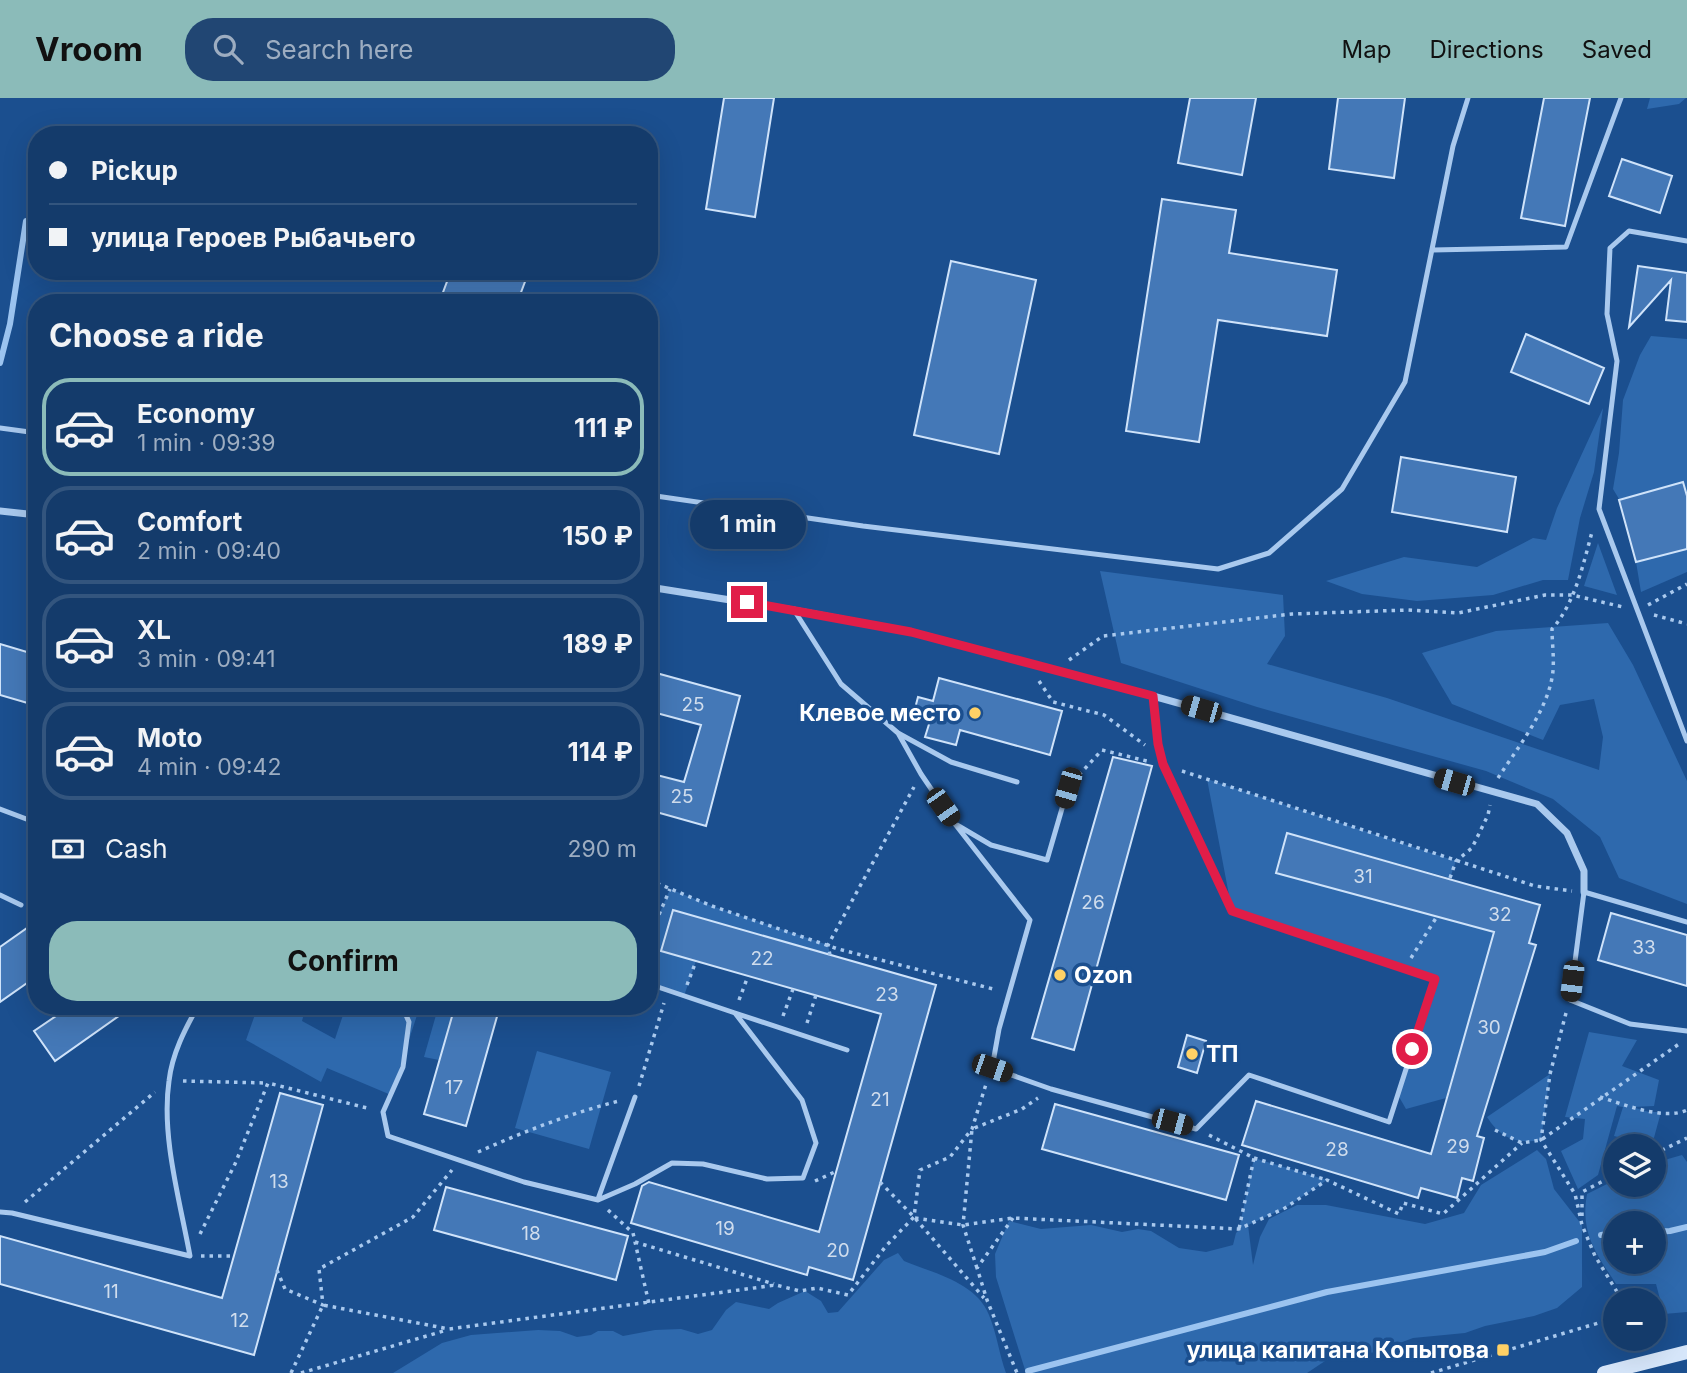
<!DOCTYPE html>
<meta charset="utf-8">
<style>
body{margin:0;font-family:Inter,sans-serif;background:#214673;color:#f1f3f6;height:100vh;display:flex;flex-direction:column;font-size:26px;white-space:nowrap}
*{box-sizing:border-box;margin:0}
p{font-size:23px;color:#9dadc1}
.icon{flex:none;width:38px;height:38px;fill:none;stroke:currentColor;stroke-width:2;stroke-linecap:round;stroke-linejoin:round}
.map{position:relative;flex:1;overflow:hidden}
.sheet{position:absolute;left:28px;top:196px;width:630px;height:721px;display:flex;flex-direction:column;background:#143b6b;border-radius:28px;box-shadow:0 7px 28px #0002,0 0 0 2px #33557e}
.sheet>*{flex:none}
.top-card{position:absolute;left:28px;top:28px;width:630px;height:154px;border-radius:28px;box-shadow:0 7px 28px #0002,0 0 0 2px #33557e;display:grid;align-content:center;height:154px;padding:0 21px;background:#143b6b}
.controls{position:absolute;left:1603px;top:1036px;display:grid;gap:14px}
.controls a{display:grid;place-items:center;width:63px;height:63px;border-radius:50%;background:#143b6b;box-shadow:0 7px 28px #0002,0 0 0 2px #33557e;font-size:35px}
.end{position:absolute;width:32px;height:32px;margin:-16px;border:9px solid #e11d48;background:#fff;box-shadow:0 0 0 4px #fff}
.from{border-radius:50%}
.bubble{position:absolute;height:49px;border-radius:24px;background:#143b6b;box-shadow:0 7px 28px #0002,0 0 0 2px #33557e;font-size:23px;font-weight:700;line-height:49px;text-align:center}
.car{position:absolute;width:21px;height:42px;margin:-21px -10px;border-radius:9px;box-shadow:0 0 5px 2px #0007;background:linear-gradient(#222 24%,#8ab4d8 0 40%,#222 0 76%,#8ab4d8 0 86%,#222 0)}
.top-card b{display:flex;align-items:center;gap:24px;height:66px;font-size:26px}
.top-card b+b{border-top:2px solid #33557e}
.top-card i{width:18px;height:18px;background:#f1f3f6}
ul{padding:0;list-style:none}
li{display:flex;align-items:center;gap:21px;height:98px;margin:0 14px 10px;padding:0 7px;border:4px solid #33557e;border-radius:28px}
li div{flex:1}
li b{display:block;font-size:26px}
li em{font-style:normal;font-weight:700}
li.active{border-color:#8bbbb9}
li>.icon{width:63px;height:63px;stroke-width:1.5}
h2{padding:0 21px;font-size:32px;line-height:84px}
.pay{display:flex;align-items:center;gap:18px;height:77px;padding:0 21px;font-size:26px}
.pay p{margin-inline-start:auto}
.cta{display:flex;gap:14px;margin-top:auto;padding:14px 21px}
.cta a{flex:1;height:80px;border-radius:28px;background:#8bbbb9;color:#111;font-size:28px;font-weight:700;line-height:80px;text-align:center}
header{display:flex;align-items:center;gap:42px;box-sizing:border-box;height:98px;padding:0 35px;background:#8bbbb9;color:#111}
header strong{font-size:33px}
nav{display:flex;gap:38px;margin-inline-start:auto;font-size:24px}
.search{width:490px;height:63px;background:#214673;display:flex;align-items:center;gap:18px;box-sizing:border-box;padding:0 24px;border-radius:28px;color:#9dadc1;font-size:26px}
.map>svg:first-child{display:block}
.green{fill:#2e69ad;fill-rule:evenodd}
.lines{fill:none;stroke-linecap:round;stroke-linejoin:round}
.stream{stroke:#9cc4f0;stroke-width:6}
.building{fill:#4478b7;stroke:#cfe3fa;stroke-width:2}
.path{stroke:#a9c9ee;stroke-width:3.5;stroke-dasharray:3.5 5;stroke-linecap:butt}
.service{stroke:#a9c9ee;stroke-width:5}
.minor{stroke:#a9c9ee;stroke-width:7}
.secondary{stroke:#d6e6fa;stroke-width:14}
.route{stroke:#e11d48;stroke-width:9}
.poi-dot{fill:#ffd166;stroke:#1b4f8f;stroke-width:2.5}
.labels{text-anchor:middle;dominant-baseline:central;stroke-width:7;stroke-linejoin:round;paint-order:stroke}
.number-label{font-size:19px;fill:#d0dded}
.poi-label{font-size:23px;font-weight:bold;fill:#fff;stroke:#1b4f8f;text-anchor:end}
</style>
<header>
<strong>Vroom</strong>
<div class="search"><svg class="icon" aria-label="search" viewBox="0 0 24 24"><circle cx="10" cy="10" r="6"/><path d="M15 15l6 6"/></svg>Search here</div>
<nav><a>Map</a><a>Directions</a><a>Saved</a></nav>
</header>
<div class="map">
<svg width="1687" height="1275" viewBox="0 0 1687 1275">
<rect width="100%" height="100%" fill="#1b4f8f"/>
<path class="green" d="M1650 0H1686L1679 6 1647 11Z
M1651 238 1687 241V398L1683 385 1619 401 1613 391 1619 355 1623 302 1640 257Z
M1603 310 1594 374 1580 420 1568 482H1543L1493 497 1417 503 1362 496 1326 483 1404 459 1477 469 1533 440 1546 442 1557 410Z
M1598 445 1617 497 1584 488Z
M1687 451V474L1641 494 1636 464Z
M1100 473 1283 497 1285 538 1267 566 1387 600 1599 672 1603 639 1594 601 1560 607 1543 642 1452 606 1422 555 1496 533 1608 525 1633 567 1687 683V806L1619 780 1600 739 1553 701 1486 673 1257 609 1121 565Z
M1207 681 1456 763 1450 780 1288 735 1276 775 1494 834 1446 1000 1406 1011 1398 997 1434 881 1232 813Z
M670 791 712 808 828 847 830 857 673 813 661 853 696 863 684 898 649 886V840Z
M258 908H306L302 923 335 941 346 908H420L391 997 327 970 321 984 246 942Z
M438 910 453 915 439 962 424 959Z
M1589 934 1637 942 1622 968 1659 982 1654 1008 1632 1009 1649 1014H1661L1652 1047 1614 1038 1623 1009 1617 1008 1598 1077 1578 1091 1561 1053 1583 1041 1585 1021 1565 1019Z
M537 953 611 974 589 1051 515 1030Z
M1550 976 1541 1042C1517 1046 1501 1041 1487 1019Z
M1537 1052 1546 1061 1554 1091 1582 1127V1189L1557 1210 1534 1218 1485 1228 1465 1235 1413 1240 1376 1254 1328 1261 1307 1275H1026L996 1179 995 1156 1009 1123 1041 1131 1091 1127 1122 1134 1138 1131 1151 1133 1179 1150 1206 1154 1233 1147 1236 1135 1240 1131H1239L1254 1060 1327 1082 1285 1110 1248 1127 1253 1167 1260 1139 1269 1121 1297 1107H1326L1425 1126 1464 1115 1481 1087Z
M1682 1057 1687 1064V1214L1664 1216 1656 1186H1616C1596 1155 1580 1135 1587 1096L1615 1082V1087H1654V1065ZM1615 1125H1654V1164H1615Z
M898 1155 904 1163C933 1175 976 1184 989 1217 997 1236 999 1256 1006 1275H393L442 1245 471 1237 538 1232 560 1233 577 1239 591 1237 598 1233H613L623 1238 655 1232 681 1231 698 1236 712 1232 726 1212 736 1204 769 1211 778 1205 805 1193 821 1203 828 1215 838 1214 884 1162Z"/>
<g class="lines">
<path class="stream" d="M0 265 10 226 26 123
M1654 1134 1670 1133 1687 1129
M1601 1137 1615 1135
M1028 1273 1327 1194 1545 1154 1576 1143"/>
</g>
<path class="building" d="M724 0H774L755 119 706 111Z
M1190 0H1256L1242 77 1178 65Z
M1338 0H1405L1394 80 1329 71Z
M1544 0H1590L1565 128 1521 120Z
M1622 61 1672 78 1660 115 1609 98Z
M1162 101 1236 112 1229 155 1337 172 1327 238 1218 222 1199 344 1126 333Z
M951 163 1036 182 999 356 914 337Z
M1638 168 1687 175V224L1666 222 1671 182 1629 229Z
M451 173H529L517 205H439Z
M1526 236 1604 270 1589 306 1511 274Z
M1401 359 1516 379 1507 434 1392 414Z
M1683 384 1687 398V451L1636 464 1619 402Z
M0 546 37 557V587L31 606 0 597Z
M649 573 740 598 706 728 649 712V675L684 684 701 627 649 613Z
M939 580 1062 613 1050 657 960 632 956 647 925 639 930 623 913 618 918 599 933 603Z
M1113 659 1152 668 1074 952 1032 940Z
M1287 735 1540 807 1529 845 1536 847 1477 1038 1484 1040 1473 1083 1462 1080 1457 1100 1421 1090 1418 1100 1242 1047 1256 1003 1431 1056 1494 834 1276 775Z
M673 812 936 887 853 1182 809 1169 807 1177 631 1125 642 1088 649 1084 819 1134 881 916 661 853Z
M1611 815 1687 837V888L1598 862Z
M37 823V878L0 904V849Z
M54 908H133L55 963 34 933 59 916Z
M455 908H500L466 1028 424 1016Z
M1187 937 1206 943 1197 975 1178 969Z
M280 995 323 1007 254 1257 0 1186V1138L222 1200Z
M1055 1006 1239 1057 1226 1102 1042 1051Z
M446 1089 628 1138 616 1182 434 1132Z"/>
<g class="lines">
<path class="path" d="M1648 507 1687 486
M1654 517 1687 526
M1069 562 1103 538 1292 516 1408 512 1458 515 1545 497H1572L1623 509
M1039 583 1053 604 1104 617 1145 647
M1182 673 1535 788 1572 793
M1079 677 1102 652 1151 664
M1498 680C1518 649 1545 616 1552 580 1555 565 1552 546 1552 531 1575 505 1583 467 1592 434
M1450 780 1456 763 1472 750 1488 717 1490 707
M649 782 712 808 838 851 997 892
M649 840 670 791
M830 857 828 847 914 689
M1411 860 1436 820
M687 887 696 863
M739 902 748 878
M1566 915 1550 976 1541 1042 1575 1096 1582 1127 1595 1158 1622 1202
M783 918 793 891
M807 925 816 897
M183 983 268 985
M639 988 664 905
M1600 999C1623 1006 1664 1023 1687 1012
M1495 1032 1522 1045 1541 1042 1679 946
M1209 1037 1254 1060 1239 1131
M478 1054C523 1034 571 1015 619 1003
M1654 1056 1687 1040
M1254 1060 1327 1082
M815 1083 837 1073
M880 1084 914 1119 984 1200
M25 1104 155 994
M608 1112 633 1135 649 1206
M1582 1118V1094L1615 1077
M915 1120 963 1127 1013 1120 1239 1131 1285 1110 1327 1082 1399 1116 1403 1105 1443 1116 1522 1045
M1013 1120 977 1170 987 1202 1017 1275
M200 1136 235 1066 268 985 371 1011
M635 1144 774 1186
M201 1158H234
M977 1170 963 1127 972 1031 1022 1011 1038 1000
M277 1172 285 1191 323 1207 319 1171 413 1119 452 1072
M1640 1241 1642 1249
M291 1275 323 1207 449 1231 776 1187 800 1193 817 1190 848 1197 886 1148 914 1119 920 1072 950 1059 972 1031 987 983
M301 1275 447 1232
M1431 1275 1615 1220"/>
<path class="service" d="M1687 143 1629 133 1610 150 1607 216 1617 263 1599 411 1687 643
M1433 152 1566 149 1621 0
M0 330 37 335
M649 397 863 428 1218 471 1269 455 1342 391 1405 284 1453 48 1468 0
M794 512 841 586 898 635 921 676 955 726 1030 822 999 931 992 970 1051 991 1196 1031 1249 977 1389 1024 1435 881 1232 813 1163 666 1158 646 1153 598
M898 635 951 664 1017 684
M0 711 37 725
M957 727 991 747 1047 762 1068 690
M0 797 21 807
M1687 824 1584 794 1570 902 1630 926 1687 933
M402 908 409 924 403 969 383 1014 388 1038 524 1084 598 1102 635 1086 672 1065 703 1066 767 1081 803 1080 816 1045 802 1002 735 915 649 886
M735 915 847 952
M598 1101 635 999
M0 1114 12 1115 190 1158C180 1103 161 1038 169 983 172 956 185 931 198 908"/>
<path class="minor" d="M0 413 37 417
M649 489 793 512 911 534 1153 598 1537 706 1567 735 1584 773V794"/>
<path class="secondary" d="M1604 1275 1687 1254"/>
</g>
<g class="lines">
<path class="route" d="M747 504 911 534 1153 598 1158 646 1163 666 1232 813 1435 881 1412 951"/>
</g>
<g class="poi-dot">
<circle cx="975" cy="615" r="7"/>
<circle cx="1060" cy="877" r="7"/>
<circle cx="1192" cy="956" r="7"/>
<rect x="1496" y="1245" width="14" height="14" rx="3.5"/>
</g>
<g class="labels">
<g class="number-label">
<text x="693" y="606">25</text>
<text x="682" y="698">25</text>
<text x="1363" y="778">31</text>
<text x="1093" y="804">26</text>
<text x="1500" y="816">32</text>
<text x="1644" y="849">33</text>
<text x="762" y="860">22</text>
<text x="887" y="896">23</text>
<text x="1489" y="929">30</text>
<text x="454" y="989">17</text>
<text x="880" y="1001">21</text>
<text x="1458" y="1048">29</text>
<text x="1337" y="1051">28</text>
<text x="279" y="1083">13</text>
<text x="725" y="1130">19</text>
<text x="531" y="1135">18</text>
<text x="838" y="1152">20</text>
<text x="111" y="1193">11</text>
<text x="240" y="1222">12</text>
</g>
<g class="poi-label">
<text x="961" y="615">Клевое место</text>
<text x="1074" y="877" text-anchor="start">Ozon</text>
<text x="1206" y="956" text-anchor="start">ТП</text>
<text x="1489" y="1252">улица капитана Копытова</text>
</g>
</g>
</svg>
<div class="controls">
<a><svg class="icon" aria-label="layers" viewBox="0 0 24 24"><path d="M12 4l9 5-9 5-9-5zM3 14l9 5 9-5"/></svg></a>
<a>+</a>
<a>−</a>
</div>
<i class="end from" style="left:1412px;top:951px"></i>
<i class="end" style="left:747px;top:504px"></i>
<div class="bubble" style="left:690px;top:402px;width:116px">1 min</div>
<i class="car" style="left:1201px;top:611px;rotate:286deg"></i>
<i class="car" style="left:1454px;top:684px;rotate:286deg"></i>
<i class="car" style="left:1068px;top:690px;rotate:196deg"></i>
<i class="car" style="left:943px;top:709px;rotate:145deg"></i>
<i class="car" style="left:1572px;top:883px;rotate:187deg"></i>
<i class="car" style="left:992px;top:970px;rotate:109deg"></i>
<i class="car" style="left:1172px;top:1024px;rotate:105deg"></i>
<div class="top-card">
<b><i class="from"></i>Pickup</b>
<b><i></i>улица Героев Рыбачьего</b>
</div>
<section class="sheet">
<h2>Choose a ride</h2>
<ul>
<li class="active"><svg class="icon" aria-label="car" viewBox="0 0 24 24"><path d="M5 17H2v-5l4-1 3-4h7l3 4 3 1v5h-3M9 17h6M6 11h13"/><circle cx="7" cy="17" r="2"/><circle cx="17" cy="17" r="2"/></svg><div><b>Economy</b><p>1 min · 09:39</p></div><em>111 ₽</em></li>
<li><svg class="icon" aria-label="car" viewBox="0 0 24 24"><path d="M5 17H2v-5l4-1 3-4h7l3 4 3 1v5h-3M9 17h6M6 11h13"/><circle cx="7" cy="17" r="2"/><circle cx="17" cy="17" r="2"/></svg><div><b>Comfort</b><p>2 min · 09:40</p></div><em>150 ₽</em></li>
<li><svg class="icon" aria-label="car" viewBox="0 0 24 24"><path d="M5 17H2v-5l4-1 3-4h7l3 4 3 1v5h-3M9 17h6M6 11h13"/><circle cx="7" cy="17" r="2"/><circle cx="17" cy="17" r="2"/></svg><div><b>XL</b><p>3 min · 09:41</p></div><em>189 ₽</em></li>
<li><svg class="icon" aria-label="car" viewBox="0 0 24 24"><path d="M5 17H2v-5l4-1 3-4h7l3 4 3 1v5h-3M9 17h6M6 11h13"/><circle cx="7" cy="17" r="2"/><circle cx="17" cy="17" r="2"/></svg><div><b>Moto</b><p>4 min · 09:42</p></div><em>114 ₽</em></li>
</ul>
<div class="pay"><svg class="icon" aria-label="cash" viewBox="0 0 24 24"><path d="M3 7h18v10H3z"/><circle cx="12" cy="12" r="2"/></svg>Cash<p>290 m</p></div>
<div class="cta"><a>Confirm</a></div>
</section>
</div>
